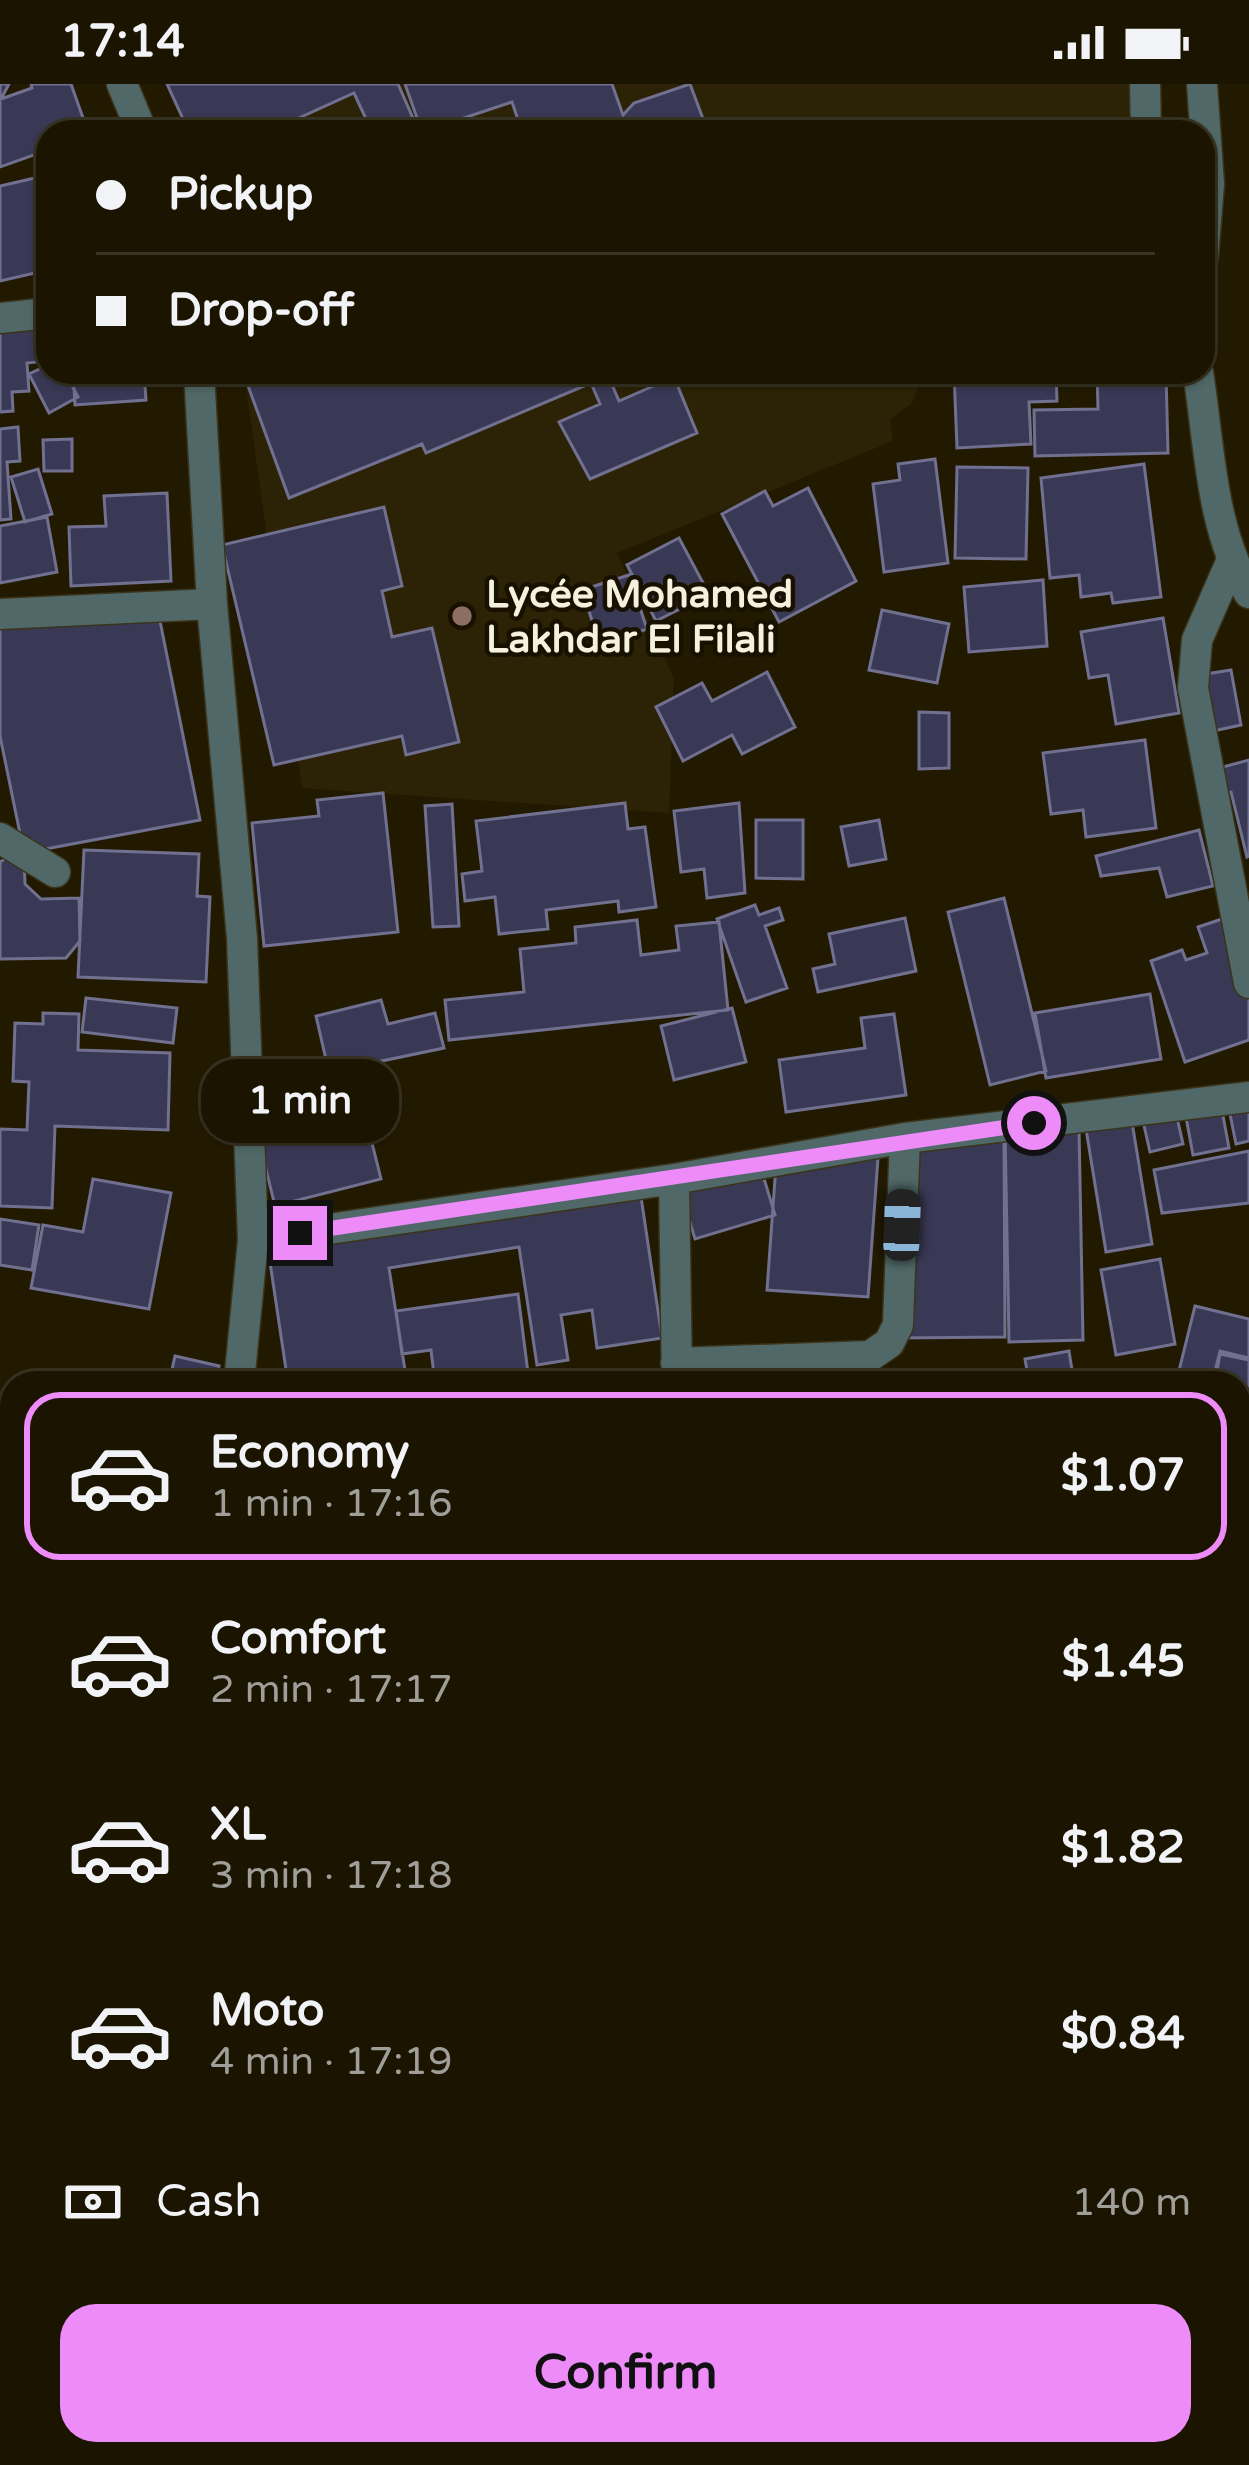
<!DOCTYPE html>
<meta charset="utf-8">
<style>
body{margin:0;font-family:"Varela Round",sans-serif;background:#231d0a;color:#f1f3f6;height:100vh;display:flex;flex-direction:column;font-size:45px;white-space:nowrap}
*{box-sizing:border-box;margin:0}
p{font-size:39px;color:#9f9e99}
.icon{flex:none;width:66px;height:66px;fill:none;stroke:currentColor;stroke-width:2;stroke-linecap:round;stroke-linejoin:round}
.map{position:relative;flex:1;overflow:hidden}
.panel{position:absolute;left:0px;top:1287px;width:1251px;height:1095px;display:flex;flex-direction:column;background:#1a1400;border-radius:36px 36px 0 0;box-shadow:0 3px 9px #0004,0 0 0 3px #383322}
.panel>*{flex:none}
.banner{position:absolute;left:36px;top:36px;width:1179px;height:264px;border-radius:36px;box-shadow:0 3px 9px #0004,0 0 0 3px #383322;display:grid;align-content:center;height:264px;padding:0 60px;background:#1a1400}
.end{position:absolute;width:54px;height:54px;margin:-27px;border:15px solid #ed8cf9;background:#111;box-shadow:0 0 0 6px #111}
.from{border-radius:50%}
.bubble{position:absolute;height:84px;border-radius:36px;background:#1a1400;box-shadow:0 3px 9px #0004,0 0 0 3px #383322;font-size:39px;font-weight:700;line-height:84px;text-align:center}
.car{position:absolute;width:36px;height:72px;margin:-36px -18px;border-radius:15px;box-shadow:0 0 9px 3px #0007;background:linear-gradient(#222 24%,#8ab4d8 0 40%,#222 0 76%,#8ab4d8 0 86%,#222 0)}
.banner b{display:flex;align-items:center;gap:42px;height:114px;font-size:45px}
.banner b+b{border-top:3px solid #383322}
.banner i{width:30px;height:30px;background:#f1f3f6}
ul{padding:21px 0 0;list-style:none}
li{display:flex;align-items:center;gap:36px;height:168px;margin:0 24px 18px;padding:0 36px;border:6px solid transparent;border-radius:36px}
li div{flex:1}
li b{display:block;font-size:45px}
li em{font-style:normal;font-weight:700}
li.active{border-color:#ed8cf9}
li>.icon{width:108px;height:108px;stroke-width:1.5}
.pay{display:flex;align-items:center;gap:30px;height:132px;padding:0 60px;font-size:45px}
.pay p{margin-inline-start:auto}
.action{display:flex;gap:24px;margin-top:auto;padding:24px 60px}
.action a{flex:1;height:138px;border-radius:36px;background:#ed8cf9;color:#111;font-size:48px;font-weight:700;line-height:138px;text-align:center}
.status{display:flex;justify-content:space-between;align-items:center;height:84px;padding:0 60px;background:#1a1400;direction:ltr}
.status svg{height:33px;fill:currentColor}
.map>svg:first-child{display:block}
.built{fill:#2c2306}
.green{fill:#142e1d}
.building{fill:#3a3955;stroke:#717090;stroke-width:3}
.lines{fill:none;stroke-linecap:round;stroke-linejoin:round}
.street-casing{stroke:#3b341b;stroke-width:33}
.street{stroke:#506867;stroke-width:30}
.route{stroke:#ed8cf9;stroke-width:15}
.education-dot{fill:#8d6e63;stroke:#181100;stroke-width:4.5}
.labels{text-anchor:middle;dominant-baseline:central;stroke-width:9;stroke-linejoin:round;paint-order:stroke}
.poi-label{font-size:39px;font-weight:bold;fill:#f6f1df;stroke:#181100;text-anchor:start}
</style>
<div class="status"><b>17:14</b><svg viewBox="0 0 49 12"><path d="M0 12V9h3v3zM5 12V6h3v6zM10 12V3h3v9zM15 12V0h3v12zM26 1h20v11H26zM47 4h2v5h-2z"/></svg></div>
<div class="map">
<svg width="1249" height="2381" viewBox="0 0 1249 2381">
<rect width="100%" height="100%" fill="#221a00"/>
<path class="built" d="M188 0H1158L1157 48H198Z
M244 288H924L912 319 890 335 893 357 617 469 674 595 669 729 302 704Z"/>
<path class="green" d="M1249 2189V2381H1133L1140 2370H1239V2206Z"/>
<path class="building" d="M0 0H9L1 15 32 4 31 0H71L88 48H48V66L0 83Z
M167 0H398L419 48H372L354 9 268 48H189Z
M405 0H612L623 31 634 19 690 0 708 48H522L512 18 422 48Z
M48 91V186L0 197V102Z
M48 228V277L27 279 29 307 12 308 13 327 0 328V231Z
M48 281V288H65L78 313 49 329 29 290Z
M73 288H144L146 316 75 321Z
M243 288H323L326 295 342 288H622L611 298 619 317 674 293 697 349 590 395 559 338 600 320 591 299 426 369 422 360 289 414Z
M954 288H1056L1057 317 1029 318 1031 360 957 364Z
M1097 288H1166L1168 369 1035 372 1034 326 1098 325Z
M18 343 20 377 7 378 11 435 0 436V345Z
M72 355V387H44L43 356Z
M935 375 948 479 884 488 873 400 900 396 898 380Z
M1144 380 1161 513 1113 519 1111 509 1081 513 1079 491 1050 494 1041 394Z
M957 383 1028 384 1026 475 955 474Z
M38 385 52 430 25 438 11 393Z
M808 404 856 497 779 538 722 430 765 407 773 422Z
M167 409 171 497 71 502 69 443 106 442 104 412Z
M384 423 402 502 382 507 392 553 432 544 459 658 406 671 402 652 274 681 222 461Z
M47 433 57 488 0 499V442Z
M679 454 709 510 656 537 627 481Z
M629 491 647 545 600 561 582 506Z
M1043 496 1047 562 969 568 964 503Z
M156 517 200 736 24 769 0 652V541Z
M882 526 949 540 937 599 869 586Z
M1163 534 1179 629 1116 640 1108 591 1089 594 1081 548Z
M1231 586 1241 641 1204 649 1193 592Z
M767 588 795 643 742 670 732 651 683 677 656 623 702 599 712 617Z
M919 628 949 629V684L919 685Z
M1145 656 1156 744 1086 753 1083 726 1051 730 1043 669Z
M1249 676V772L1247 773 1231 708 1210 714 1204 688Z
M383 709 398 848 264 862 252 739 319 732 317 716Z
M625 719 628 745 645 743 656 823 619 828 618 817 546 826 548 845 499 850 495 813 465 817 462 790 482 787 476 737Z
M739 719 745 809 707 814 704 785 681 788 674 727Z
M452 720 459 842 433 843 425 722Z
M756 736H803V795L756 794Z
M879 736 886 775 849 782 841 743Z
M1199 746 1213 802 1167 813 1159 784 1101 792 1096 772Z
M84 766 199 770 197 812 210 813 206 898 78 893Z
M17 767 24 773 25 800 41 815 79 814 80 857 66 874 0 875V778Z
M1004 814 1046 987 990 1001 948 828Z
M755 821 759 831 779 824 783 836 765 842 787 904 746 918 717 835Z
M905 834 916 887 818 908 813 885 835 880 829 850Z
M1222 835 1249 914V956L1185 978 1151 877 1182 866 1186 876 1207 869 1198 843Z
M637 836 641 871 679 866 676 842 719 838 728 926 449 956 445 916 524 908 520 865 576 859 575 843Z
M1150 910 1161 975 1046 994 1035 929Z
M86 914 177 924 173 959 82 948Z
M381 916 388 940 435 929 444 964 353 983 381 1095 275 1122 256 1045 283 1039 279 1021 301 1016 294 988 327 980 316 932Z
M732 924 746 978 674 996 661 942Z
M43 929 79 930 78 966 170 969 168 1046 55 1042 52 1124 0 1122V1045L27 1046 29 998 13 997 15 939 43 940Z
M894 930 906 1011 786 1028 779 976 865 964 861 934Z
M1221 1021 1229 1064 1193 1071 1185 1028Z
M1249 1021V1057L1236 1060 1229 1025Z
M1176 1029 1183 1060 1150 1068 1143 1037Z
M1131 1032 1152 1160 1106 1168 1085 1039Z
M1079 1044 1083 1256 1009 1258 1005 1045Z
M1004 1052 1005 1253 900 1254 899 1054Z
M777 1067 878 1074 868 1213 767 1206Z
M1249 1067V1119L1162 1129 1154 1086Z
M760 1081 775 1131 695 1155 680 1105Z
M93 1095 171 1109 149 1225 31 1204 43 1141 83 1148Z
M640 1106 662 1254 597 1264 592 1226 561 1231 568 1276 537 1281 519 1163 389 1184 407 1299H288L268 1165Z
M0 1135 39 1141 32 1186 0 1181Z
M1160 1175 1175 1260 1116 1271 1101 1186Z
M518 1210 528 1289 435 1299 431 1266 402 1270 396 1227Z
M1195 1222 1249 1235V1274L1220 1267 1212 1299H1176Z
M1069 1267 1074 1299H1029L1025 1275Z
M1220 1270 1249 1276V1407L1239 1405V1299H1215Z
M175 1272 219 1282 215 1299H169Z
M12 1512V1556L0 1559V1515Z
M0 1607 12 1609V1817L0 1815Z
M1239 1678 1249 1680V1762L1239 1760Z
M1239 2045 1249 2049 1245 2100 1239 2098Z
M12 2111V2168L8 2190 0 2192V2142Z
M1249 2347V2381H1193L1200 2370H1239Z
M747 2370H890L905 2376 903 2381H743Z"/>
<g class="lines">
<defs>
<path id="street" d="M122 0 142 48
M1145 0 1146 48
M1202 0 1209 100 1203 173
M0 234 48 229
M199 288 212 520 242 854 253 1156 674 1095 905 1054 1249 1013
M1198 288C1210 364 1210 441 1249 509
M1231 478 1197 556 1193 604 1249 899
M0 530 212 520
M0 754 55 788
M674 1095 677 1299
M676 1279 870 1272 889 1259 898 1241 905 1054
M239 1299 253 1156
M1239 2141 1249 2125
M4 2362 12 2320
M52 2370 123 2381
M749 2381 753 2370
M1104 2381 1110 2370"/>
</defs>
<use href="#street" class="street-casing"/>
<use href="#street" class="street"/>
</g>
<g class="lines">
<path class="route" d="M300 1149 1034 1039"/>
</g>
<circle class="education-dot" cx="462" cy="532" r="12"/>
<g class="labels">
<g class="poi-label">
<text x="486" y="510">Lycée Mohamed<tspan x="486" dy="45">Lakhdar El Filali</tspan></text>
</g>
</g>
</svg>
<i class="end from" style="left:1034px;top:1039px"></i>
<i class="end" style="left:300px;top:1149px"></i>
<div class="bubble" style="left:201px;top:975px;width:198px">1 min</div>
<i class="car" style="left:902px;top:1141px;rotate:2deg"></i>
<div class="banner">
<b><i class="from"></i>Pickup</b>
<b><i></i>Drop-off</b>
</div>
<section class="panel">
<ul>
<li class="active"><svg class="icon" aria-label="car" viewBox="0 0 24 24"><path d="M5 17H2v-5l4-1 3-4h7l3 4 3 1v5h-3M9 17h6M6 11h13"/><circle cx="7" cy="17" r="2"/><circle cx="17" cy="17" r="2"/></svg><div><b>Economy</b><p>1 min · 17:16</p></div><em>$1.07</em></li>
<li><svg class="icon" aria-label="car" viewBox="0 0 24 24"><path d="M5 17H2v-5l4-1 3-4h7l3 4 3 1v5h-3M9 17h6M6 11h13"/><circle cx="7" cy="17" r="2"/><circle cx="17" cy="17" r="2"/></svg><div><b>Comfort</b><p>2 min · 17:17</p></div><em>$1.45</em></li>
<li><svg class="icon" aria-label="car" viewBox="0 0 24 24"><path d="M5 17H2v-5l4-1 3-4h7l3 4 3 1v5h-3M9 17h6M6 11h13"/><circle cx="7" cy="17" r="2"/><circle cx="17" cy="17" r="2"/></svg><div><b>XL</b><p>3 min · 17:18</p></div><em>$1.82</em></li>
<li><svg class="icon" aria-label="car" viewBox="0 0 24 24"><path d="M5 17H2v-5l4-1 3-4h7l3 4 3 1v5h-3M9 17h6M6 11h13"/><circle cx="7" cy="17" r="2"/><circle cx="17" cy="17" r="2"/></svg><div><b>Moto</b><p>4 min · 17:19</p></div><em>$0.84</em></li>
</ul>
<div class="pay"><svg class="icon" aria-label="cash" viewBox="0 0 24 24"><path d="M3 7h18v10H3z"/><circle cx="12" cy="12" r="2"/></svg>Cash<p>140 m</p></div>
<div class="action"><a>Confirm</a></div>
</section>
</div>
